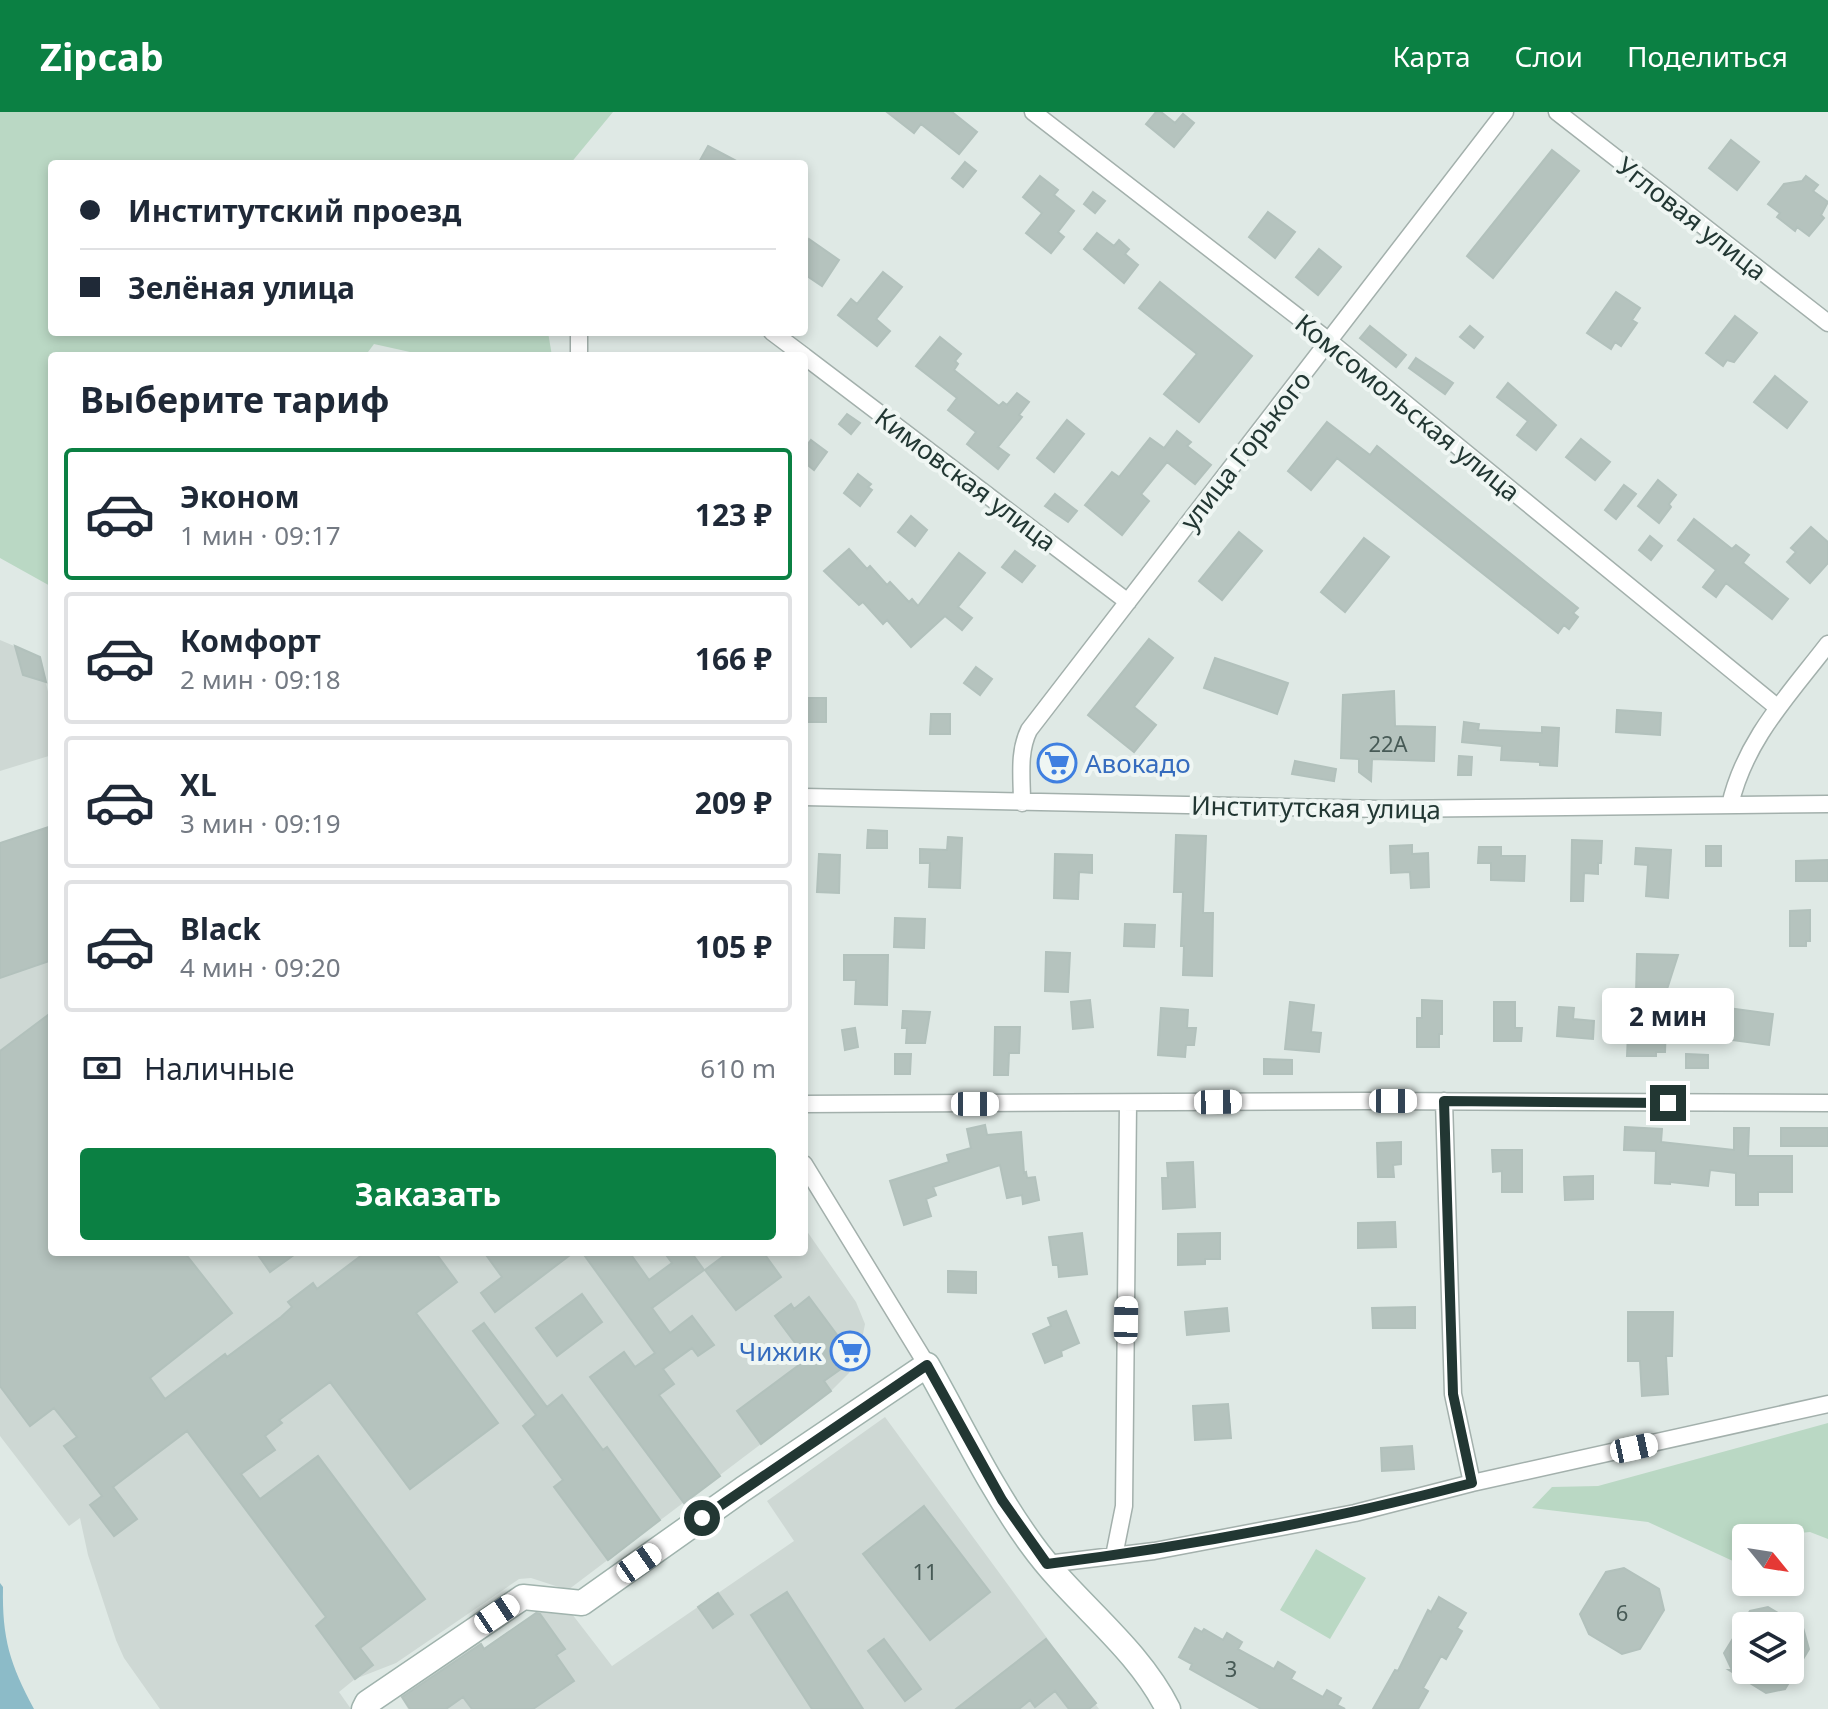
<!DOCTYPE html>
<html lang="ru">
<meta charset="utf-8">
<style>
body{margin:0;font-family:"Noto Sans",sans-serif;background:#f6f6f7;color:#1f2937;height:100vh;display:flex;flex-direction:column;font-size:30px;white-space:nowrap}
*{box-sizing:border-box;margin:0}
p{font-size:26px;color:#747a83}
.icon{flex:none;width:44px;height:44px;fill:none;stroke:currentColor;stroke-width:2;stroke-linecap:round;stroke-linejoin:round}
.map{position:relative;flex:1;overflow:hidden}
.drawer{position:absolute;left:48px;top:240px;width:760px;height:904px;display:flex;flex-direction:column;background:#fff;border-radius:8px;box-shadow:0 4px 12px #0003}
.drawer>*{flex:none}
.banner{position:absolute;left:48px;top:48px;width:760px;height:176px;border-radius:8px;box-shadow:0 4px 12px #0003;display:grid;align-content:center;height:176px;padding:0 32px;background:#fff}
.needle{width:52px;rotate:120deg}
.fabs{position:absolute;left:1732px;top:1412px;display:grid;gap:16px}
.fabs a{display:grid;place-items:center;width:72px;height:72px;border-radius:8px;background:#fff;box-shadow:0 4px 12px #0003;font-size:40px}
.end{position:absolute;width:36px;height:36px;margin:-18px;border:10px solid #223733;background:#fff;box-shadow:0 0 0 4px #fff}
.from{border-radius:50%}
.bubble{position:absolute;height:56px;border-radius:8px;background:#fff;box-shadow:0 4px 12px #0003;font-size:26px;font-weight:700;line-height:56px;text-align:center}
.car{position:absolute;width:24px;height:48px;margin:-24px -12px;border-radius:10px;box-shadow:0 0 6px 2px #0007;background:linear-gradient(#fff 24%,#345 0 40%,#fff 0 76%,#345 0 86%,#fff 0)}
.banner b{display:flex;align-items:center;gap:28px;height:76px;font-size:30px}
.banner b+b{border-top:2px solid #e0e1e3}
.banner i{width:20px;height:20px;background:#1f2937}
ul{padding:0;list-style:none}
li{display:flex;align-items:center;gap:24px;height:132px;margin:0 16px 12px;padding:0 16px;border:4px solid #e0e1e3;border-radius:8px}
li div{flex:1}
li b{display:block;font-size:30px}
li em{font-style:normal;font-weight:700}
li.on{border-color:#0b8043}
li>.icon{width:72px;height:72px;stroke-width:1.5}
h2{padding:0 32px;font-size:36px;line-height:96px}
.pay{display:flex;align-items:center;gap:20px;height:88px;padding:0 32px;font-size:30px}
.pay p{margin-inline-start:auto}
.action{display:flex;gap:16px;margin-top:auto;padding:16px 32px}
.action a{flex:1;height:92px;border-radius:8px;background:#0b8043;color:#fff;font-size:32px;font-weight:700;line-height:92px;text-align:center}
header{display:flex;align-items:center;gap:48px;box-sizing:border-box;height:112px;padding:0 40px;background:#0b8043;color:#fff}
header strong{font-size:38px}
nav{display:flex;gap:44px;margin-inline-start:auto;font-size:28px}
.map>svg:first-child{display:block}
.built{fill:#ced8d4}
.green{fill:#bad8c4}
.water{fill:#8cbbc8}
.building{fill:#b5c3be;stroke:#b2c1bc;stroke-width:2;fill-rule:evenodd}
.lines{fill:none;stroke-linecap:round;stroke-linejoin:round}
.street-casing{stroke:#a3b0ac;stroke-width:19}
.secondary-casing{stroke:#a0b3ad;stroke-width:27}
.street{stroke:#fff;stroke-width:16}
.secondary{stroke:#fff;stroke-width:24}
.route{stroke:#223733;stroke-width:10}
.labels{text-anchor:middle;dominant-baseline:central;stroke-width:8;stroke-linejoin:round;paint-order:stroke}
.number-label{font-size:22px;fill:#475a56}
.street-label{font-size:26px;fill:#223733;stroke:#eff6f3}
.shop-label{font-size:26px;fill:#366cbe;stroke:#eff6f3;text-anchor:start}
</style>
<header>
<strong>Zipcab</strong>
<nav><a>Карта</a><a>Слои</a><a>Поделиться</a></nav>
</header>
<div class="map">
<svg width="1828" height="1597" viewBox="0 0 1828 1597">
<rect width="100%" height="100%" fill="#dfe9e5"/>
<path class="built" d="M0 528 40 545 52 597V643L0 659Z
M52 714V1140H804V1115L856 1190 865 1212 860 1237 849 1261 831 1279 568 1478 531 1466 519 1467 396 1551 355 1567 339 1580 351 1597H160L124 1546 116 1528 88 1443 80 1406 69 1414 0 1324V731Z
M885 1305 1099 1597H408L397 1578 475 1524 484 1536 539 1499 572 1502 612 1554 794 1429 767 1389Z"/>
<path class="green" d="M0 0H613L570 52H52V220H548L552 244H428L374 232 365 244H52V475L0 446Z
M1828 1311V1427L1810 1420 1746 1426V1455L1648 1410 1532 1396 1552 1375 1598 1374Z
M1316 1437 1366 1466 1330 1527 1280 1498Z"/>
<path class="water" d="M0 1471 3 1475C2 1527 10 1552 34 1597H0Z"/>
<path class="building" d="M887 0H952L977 20 959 42 921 12 914 21Z
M1156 0H1161L1175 11 1183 2 1194 11 1174 35 1146 12Z
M1731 28 1759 50 1737 78 1709 56Z
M708 34 742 52H698Z
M1552 38 1579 59 1493 166 1467 144Z
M965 50 976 59 963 75 952 66Z
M1040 64 1058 78 1054 83 1074 99 1058 120 1064 125 1051 141 1026 121 1042 101 1023 85Z
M1806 64 1818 73 1813 79 1828 90 1821 103 1824 106 1809 124 1797 115 1795 119 1777 105 1780 101 1768 92 1784 72 1802 69Z
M1093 80 1105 89 1095 101 1084 92Z
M1268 100 1295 120 1275 146 1249 125Z
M1097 121 1114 134 1119 128 1129 137 1125 142 1138 153 1124 171 1084 137Z
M809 127 839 148 822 174 804 162V134Z
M1319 137 1341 155 1318 183 1296 165Z
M883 160 902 175 876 207 890 219 877 234 838 203 851 187 857 192Z
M1160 170 1252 244 1199 310 1164 282 1197 242 1139 196Z
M1616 180 1640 196 1632 208 1637 211 1621 234 1615 230 1611 237 1587 221Z
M1735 204 1757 221 1734 250 1727 248 1723 254 1706 241Z
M1370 214 1406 243 1396 255 1360 226Z
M1470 214 1483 225 1474 236 1460 225Z
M940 225 961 242 955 249 958 252 954 258 999 294 1003 290 1007 293 1017 281 1029 290 1019 303 1022 305 998 335 1009 343 998 357 967 332 976 320 948 298 957 286 916 254Z
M1416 246 1453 271 1445 282 1409 256Z
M1775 264 1807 290 1787 316 1754 290Z
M1508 271 1556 313 1536 338 1517 323 1528 309 1497 285Z
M847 302 860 311 851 322 839 312Z
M1067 308 1084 322 1054 360 1037 346Z
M1327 310 1370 343 1377 334 1578 496 1573 501 1578 505 1569 517 1564 513 1558 521 1337 346 1311 378 1288 359Z
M1177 319 1191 330 1187 334 1211 353 1195 372 1167 350 1141 382 1149 389 1122 423 1085 393 1112 360 1119 365 1150 326 1164 336Z
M1581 327 1610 350 1595 368 1566 345Z
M811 328 827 340 814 358 804 350V337Z
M858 362 871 372 868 375 872 378 860 394 844 381Z
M1658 368 1676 383 1669 392 1671 395 1659 411 1638 394Z
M1624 373 1636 382 1616 407 1605 398Z
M1055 382 1077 399 1068 410 1045 394Z
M911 404 927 418 915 434 898 420Z
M1694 407 1732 437 1736 433 1749 443 1743 451 1788 487 1772 507 1726 471 1716 485 1703 475 1716 458 1678 428Z
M1811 415 1828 430V451L1810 471 1787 450 1796 440 1791 436Z
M1239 420 1262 439 1222 488 1199 469Z
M1650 424 1662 434 1651 448 1639 438Z
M1364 426 1389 445 1345 500 1321 480Z
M849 437 867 457 870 454 887 473 890 470 909 490 912 487 918 494 959 441 985 461 958 495 972 506 962 518 945 504 911 535 887 508 883 512 863 490 859 493 824 459Z
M1015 439 1035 454 1022 470 1002 455Z
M1149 527 1173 546 1134 595 1156 613 1134 640 1088 603Z
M15 534 40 545 46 570 23 563Z
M1215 546 1288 571 1277 602 1204 576Z
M976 555 992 567 980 583 964 571Z
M1394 579 1395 614 1435 615 1434 649 1372 647 1371 669 1359 660V647L1341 646 1343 583Z
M804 586H826V610H804Z
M1617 598 1661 601 1660 623 1616 620Z
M931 602H950V622H930Z
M1464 610 1479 612 1478 618 1542 621V615L1559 616 1557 654 1540 653V650L1501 648 1502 634 1462 630Z
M1060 635 1072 660 1054 669 1042 643Z
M1459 644 1472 645 1471 663H1458Z
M1295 649 1336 657 1334 669 1292 662Z
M52 714V848L0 866V731Z
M868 718 887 719V736H867Z
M1176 723 1206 724 1203 801H1213L1212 864 1183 863 1184 834H1181L1183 780H1174Z
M948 725 962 726 960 776 929 775 930 751H920V737L947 738Z
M1572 728 1602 729 1601 751H1598V762L1584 761 1583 789H1571Z
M1412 733V742L1428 741 1429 775 1411 776 1410 760 1391 761 1390 734Z
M1706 734H1721V754H1706Z
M1479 735H1501V744H1525L1524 769 1491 768V751H1478Z
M1636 736 1671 738 1668 786 1646 784 1648 753 1635 752Z
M819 742 840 743 839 781 817 780Z
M1055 742 1092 743V761L1079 760 1078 787 1054 786Z
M1828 748V769H1796V749Z
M1810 798V829H1806V834H1790V799Z
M895 806 925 807 924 836 894 835Z
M1125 812 1155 813 1154 835 1124 834Z
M1046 840 1070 841 1068 880 1045 879Z
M1637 842 1678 843 1661 896 1695 897 1694 913 1666 912 1665 940H1656V944H1627L1628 922H1635Z
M844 843H888L887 893 855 892 856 868H844Z
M1090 888 1093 915 1073 917 1071 890Z
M1422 888 1442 889V922H1439V935H1417V906H1422Z
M1290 890 1314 893 1311 920 1321 921 1319 940 1285 937Z
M1494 890H1515V916H1522L1521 929H1494Z
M1559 895 1574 896 1573 907 1594 909 1593 927 1557 924Z
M1161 896 1188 898 1187 916H1196L1194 933H1186L1185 945 1158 943Z
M1728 896 1773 902 1769 933 1724 927Z
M903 899 930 900 925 931H906L907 916H902Z
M52 900V1140H184L232 1201 150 1266 165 1287 225 1242 227 1245 281 1205 292 1195 288 1190 313 1171 317 1177 366 1140H435L457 1170 416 1201 498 1311 410 1377 330 1270 279 1308 282 1311 265 1324 275 1338 241 1362 260 1387 318 1344 425 1487 360 1536 373 1553 355 1567 316 1514 326 1505 187 1319 113 1375 137 1407 114 1424 90 1393 102 1384 64 1334 77 1325 54 1296 30 1314 0 1274V939Z
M995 915H1020L1019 941H1009L1008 963H994Z
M855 916 858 935 845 938 842 918Z
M895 942H911L910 962H895Z
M1686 942 1708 943V956H1686Z
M1264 947 1292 948V962H1264Z
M985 1013 987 1023 1021 1020 1024 1061 1026 1060 1027 1066 1035 1065 1039 1088 1023 1092 1022 1083 1007 1086 1000 1053 933 1075 936 1083 926 1087 931 1104 904 1113 890 1069 949 1050 947 1043 971 1036 967 1017Z
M1625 1015 1662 1017 1661 1030 1734 1038V1016H1749L1748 1044H1792V1080H1758V1093H1736V1061L1710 1058 1708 1074 1670 1070V1072L1655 1071 1656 1039 1624 1038Z
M1781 1016H1828V1034H1781Z
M1401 1030V1052L1393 1053 1394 1065H1378L1377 1031Z
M1492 1038H1522V1080H1502V1059L1493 1060Z
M1193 1050 1195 1095 1163 1097 1162 1066H1168L1167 1051Z
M1593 1064V1087L1565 1088 1564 1065Z
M1395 1110 1396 1135 1358 1136V1111Z
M1082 1121 1087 1162 1059 1165 1058 1153H1053L1049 1125Z
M1220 1121V1147H1205V1152L1178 1153V1122Z
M256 1140H298L270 1160Z
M484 1140H574L495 1200 481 1181 502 1165Z
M582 1140H629L649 1168 672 1151 664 1140H691L704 1158 652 1196 670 1221 692 1204 714 1233 698 1244 692 1236 663 1257 674 1272 659 1283 720 1364 684 1391 590 1265 624 1240 635 1255 655 1241Z
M729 1140H763L781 1165 736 1198 705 1158Z
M948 1159 976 1160V1181L948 1180Z
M582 1182 602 1210 557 1244 536 1216Z
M809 1185 855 1247 824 1269 831 1279 761 1332 737 1299 807 1247 775 1204 791 1192 794 1197Z
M1415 1195V1216H1373L1372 1196Z
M1227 1196 1229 1219 1187 1223 1185 1200Z
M1066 1199 1079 1231 1061 1239 1062 1244 1045 1251 1033 1222 1051 1214 1048 1206Z
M1628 1200H1673L1672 1244H1666L1668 1282 1642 1284 1640 1249H1628Z
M484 1211 547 1295 562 1283 603 1338 607 1335 660 1408 608 1448 554 1375 563 1368 523 1314 536 1303 473 1219Z
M1228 1292 1231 1326 1195 1328 1193 1294Z
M1412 1334 1414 1357 1382 1359 1381 1336Z
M924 1394 990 1480 930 1528 863 1442Z
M1624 1456 1659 1477 1664 1498 1640 1537 1622 1542 1589 1522 1580 1502 1606 1460Z
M787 1480 863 1597H812L751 1503Z
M718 1481 733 1502 713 1516 698 1495Z
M1439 1485 1466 1501 1457 1516 1462 1519 1446 1547 1441 1544 1423 1576 1428 1579 1418 1597H1373L1395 1558 1398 1559 1428 1498 1431 1500Z
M1768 1495 1803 1516 1809 1537 1785 1577 1766 1581 1729 1558H1732L1724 1541 1750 1499ZM1746 1514H1790V1558H1746Z
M536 1501 540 1502 565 1537 556 1543 574 1569 533 1597H472L463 1585 446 1597H410L402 1585 481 1532 484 1537Z
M1195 1516 1202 1520 1204 1517 1223 1528 1227 1521 1242 1530 1238 1537 1274 1557 1278 1550 1295 1560 1291 1567 1323 1585 1327 1578 1341 1586 1337 1593 1345 1597H1261L1190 1557 1192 1552 1179 1545Z
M884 1527 921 1577 905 1589 868 1539Z
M1046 1527 1096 1591 1089 1597H1069L1055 1579 1035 1595 1030 1588 1019 1597H956Z"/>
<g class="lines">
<defs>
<path id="street" d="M1033 0 1329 229 1778 596
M1557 0 1828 211
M772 220 804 244
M579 244V220
M804 244 1128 490
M804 685 1384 697 1828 692
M1022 691C1022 666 1018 640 1029 618L1505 0
M1730 693C1745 628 1788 584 1828 532
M1444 989 1453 1282 1472 1371
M804 992 1367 989 1828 991
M804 1052 927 1253
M1114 1444 1124 1394 1128 991
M1047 1452 1154 1439 1355 1401 1472 1371 1828 1292"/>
<path id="secondary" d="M364 1597 367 1591 523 1485 582 1491 743 1377 927 1253C961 1313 991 1377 1032 1433 1073 1490 1136 1533 1168 1597"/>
</defs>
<use href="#street" class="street-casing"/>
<use href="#secondary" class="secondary-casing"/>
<use href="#street" class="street"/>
<use href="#secondary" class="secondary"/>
</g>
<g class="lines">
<path class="route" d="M702 1406 927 1253 1002 1388 1047 1452C1192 1434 1331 1408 1472 1371L1453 1282 1444 989 1668 991"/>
</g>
<defs>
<symbol id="supermarket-ring" viewBox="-11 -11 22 22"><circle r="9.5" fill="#eff6f3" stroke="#3f7fe0" stroke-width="1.5"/><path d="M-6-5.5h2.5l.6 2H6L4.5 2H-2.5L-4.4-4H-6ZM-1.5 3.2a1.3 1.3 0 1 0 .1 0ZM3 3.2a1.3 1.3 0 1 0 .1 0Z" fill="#3f7fe0"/></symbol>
</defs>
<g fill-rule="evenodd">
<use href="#supermarket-ring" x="1035" y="629" width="44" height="44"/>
<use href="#supermarket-ring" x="828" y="1217" width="44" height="44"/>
</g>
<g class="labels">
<g class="number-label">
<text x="1388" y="631">22А</text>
<text x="925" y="1459">11</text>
<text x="1622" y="1500">6</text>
<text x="1231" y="1556">3</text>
</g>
<g class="street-label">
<text transform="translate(1692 106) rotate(38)">Угловая улица</text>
<text transform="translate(1408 295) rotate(39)">Комсомольская улица</text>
<text transform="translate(1245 338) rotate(-52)">улица Горького</text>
<text transform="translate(966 367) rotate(37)">Кимовская улица</text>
<text transform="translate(1316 695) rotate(1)">Институтская улица</text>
</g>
<g class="shop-label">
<text x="1085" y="651">Авокадо</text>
<text x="822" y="1239" text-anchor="end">Чижик</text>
</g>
</g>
</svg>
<div class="fabs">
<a><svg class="needle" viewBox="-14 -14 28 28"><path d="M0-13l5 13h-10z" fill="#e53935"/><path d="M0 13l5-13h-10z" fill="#747a83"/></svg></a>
<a><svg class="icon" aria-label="layers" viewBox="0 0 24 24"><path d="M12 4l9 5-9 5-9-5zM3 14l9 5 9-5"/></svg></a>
</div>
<i class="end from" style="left:702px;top:1406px"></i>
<i class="end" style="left:1668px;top:991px"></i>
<div class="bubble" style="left:1602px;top:876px;width:132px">2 мин</div>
<i class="car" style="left:1393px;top:989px;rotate:90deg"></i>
<i class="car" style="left:1218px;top:990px;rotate:89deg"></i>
<i class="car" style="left:975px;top:992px;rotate:90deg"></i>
<i class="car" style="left:1126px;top:1208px;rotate:1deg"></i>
<i class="car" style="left:1634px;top:1336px;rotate:78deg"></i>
<i class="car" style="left:639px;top:1451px;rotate:55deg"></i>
<i class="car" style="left:497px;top:1502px;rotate:56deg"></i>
<div class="banner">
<b><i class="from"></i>Институтский проезд</b>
<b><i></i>Зелёная улица</b>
</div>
<section class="drawer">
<h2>Выберите тариф</h2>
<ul>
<li class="on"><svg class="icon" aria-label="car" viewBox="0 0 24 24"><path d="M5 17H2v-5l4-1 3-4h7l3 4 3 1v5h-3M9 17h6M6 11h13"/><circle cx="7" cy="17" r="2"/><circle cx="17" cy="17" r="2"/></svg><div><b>Эконом</b><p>1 мин · 09:17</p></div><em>123 ₽</em></li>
<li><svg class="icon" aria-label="car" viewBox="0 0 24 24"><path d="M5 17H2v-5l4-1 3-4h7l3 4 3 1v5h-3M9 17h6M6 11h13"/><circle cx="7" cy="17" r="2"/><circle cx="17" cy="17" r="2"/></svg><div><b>Комфорт</b><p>2 мин · 09:18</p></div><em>166 ₽</em></li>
<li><svg class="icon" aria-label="car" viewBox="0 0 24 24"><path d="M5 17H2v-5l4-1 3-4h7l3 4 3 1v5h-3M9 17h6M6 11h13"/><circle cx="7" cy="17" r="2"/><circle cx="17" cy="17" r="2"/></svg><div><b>XL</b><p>3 мин · 09:19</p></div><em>209 ₽</em></li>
<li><svg class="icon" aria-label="car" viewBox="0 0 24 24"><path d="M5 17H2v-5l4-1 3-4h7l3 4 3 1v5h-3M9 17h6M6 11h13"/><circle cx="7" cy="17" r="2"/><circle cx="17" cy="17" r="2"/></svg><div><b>Black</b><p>4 мин · 09:20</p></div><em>105 ₽</em></li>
</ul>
<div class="pay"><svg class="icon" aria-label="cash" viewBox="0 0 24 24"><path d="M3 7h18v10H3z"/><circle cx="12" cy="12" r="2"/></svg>Наличные<p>610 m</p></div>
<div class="action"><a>Заказать</a></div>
</section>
</div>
